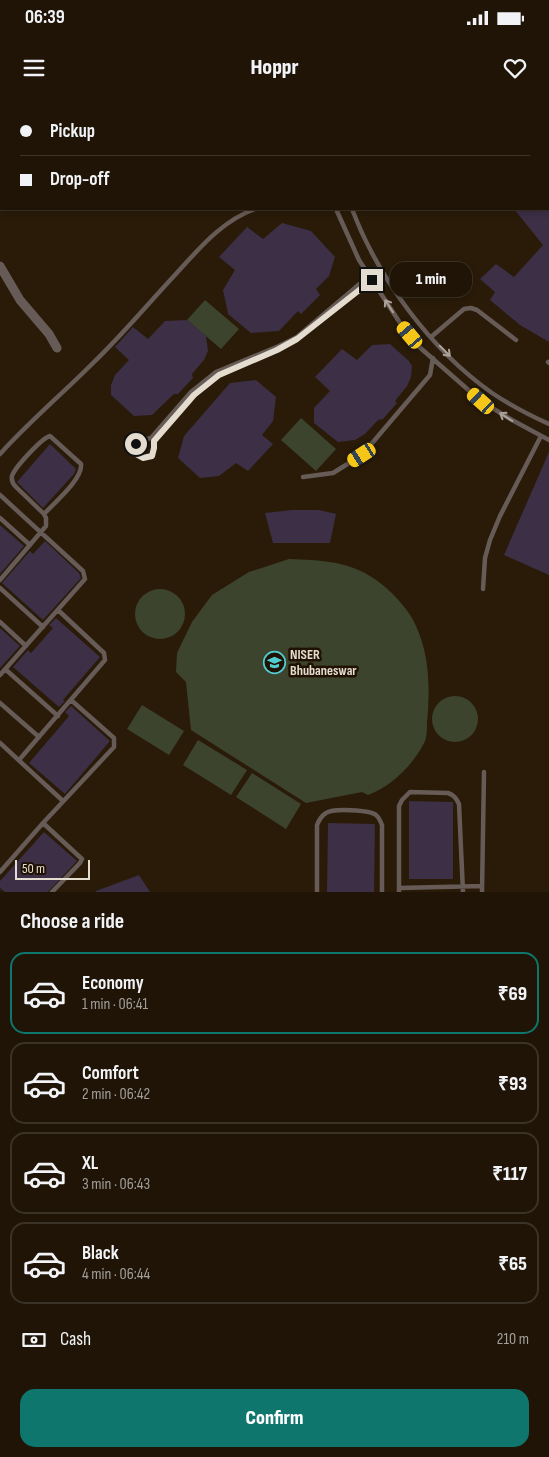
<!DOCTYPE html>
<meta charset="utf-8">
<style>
body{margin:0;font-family:"Sofia Sans Condensed",sans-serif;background:#271d10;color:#f1f3f6;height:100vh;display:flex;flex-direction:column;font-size:19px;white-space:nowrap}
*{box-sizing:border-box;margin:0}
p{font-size:16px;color:#a19e9b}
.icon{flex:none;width:28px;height:28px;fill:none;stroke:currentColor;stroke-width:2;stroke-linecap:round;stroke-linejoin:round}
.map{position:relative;height:792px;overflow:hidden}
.sheet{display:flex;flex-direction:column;background:#1f1406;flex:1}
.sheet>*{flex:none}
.guide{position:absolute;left:0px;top:0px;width:550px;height:110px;box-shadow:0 2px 8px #0003,0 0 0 1px #3c3328;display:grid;align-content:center;height:110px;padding:0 20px;background:#1f1406}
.scale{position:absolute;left:15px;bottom:12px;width:75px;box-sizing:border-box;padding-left:5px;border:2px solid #e5dcd0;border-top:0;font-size:14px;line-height:18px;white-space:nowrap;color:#e5dcd0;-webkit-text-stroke:4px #1f1202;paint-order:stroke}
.end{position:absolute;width:22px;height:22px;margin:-11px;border:6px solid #e5dcd0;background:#111;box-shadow:0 0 0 2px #111}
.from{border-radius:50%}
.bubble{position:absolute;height:35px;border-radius:15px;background:#1f1406;box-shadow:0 2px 8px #0003,0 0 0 1px #3c3328;font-size:16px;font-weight:800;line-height:35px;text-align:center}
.car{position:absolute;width:15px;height:30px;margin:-15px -8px;border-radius:6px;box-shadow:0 0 4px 1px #0007;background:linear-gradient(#f5c518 24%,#345 0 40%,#f5c518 0 76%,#345 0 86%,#f5c518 0)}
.guide b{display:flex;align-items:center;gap:18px;height:48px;font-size:19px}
.guide b+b{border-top:1px solid #3c3328}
.guide i{width:12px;height:12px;background:#f1f3f6}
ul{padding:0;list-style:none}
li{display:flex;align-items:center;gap:15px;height:82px;margin:0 10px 8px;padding:0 10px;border:2px solid #3c3328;border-radius:15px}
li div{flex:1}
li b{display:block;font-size:19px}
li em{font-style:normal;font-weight:800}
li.active{border-color:#0f766e}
li>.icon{width:45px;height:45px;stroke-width:1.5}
h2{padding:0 20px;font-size:22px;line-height:60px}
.pay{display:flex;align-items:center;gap:12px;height:55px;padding:0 20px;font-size:19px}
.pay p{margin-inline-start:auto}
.action{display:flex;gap:10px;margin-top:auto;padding:10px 20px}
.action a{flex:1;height:58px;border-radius:15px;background:#0f766e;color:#fff;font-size:20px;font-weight:800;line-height:58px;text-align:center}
.status{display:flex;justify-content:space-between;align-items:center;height:35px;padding:0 25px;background:#1f1406;direction:ltr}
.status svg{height:14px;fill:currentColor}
header{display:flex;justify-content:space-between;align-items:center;height:65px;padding:0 20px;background:#1f1406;font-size:22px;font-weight:800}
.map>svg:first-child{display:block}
.green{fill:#3d442d}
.building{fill:#3c2f46}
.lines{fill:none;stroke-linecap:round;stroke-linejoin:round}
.service{stroke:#675b57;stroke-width:4.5}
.minor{stroke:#675b57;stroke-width:9}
.oneway{stroke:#aca29a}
.route{stroke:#e5dcd0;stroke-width:6}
.labels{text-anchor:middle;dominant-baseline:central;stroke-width:5;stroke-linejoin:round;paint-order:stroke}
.poi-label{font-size:14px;font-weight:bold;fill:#e5dcd0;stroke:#1f1202;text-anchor:start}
</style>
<div class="status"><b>06:39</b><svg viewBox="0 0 49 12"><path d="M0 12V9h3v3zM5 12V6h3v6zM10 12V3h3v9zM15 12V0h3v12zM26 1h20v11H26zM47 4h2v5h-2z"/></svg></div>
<header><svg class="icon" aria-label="menu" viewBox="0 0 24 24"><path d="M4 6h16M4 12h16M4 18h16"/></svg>Hoppr<svg class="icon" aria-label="heart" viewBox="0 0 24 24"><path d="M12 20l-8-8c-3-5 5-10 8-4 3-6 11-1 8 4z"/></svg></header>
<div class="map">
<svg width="549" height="792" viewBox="0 0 549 792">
<rect width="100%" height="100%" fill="#291b08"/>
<path class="green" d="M205 200 239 229 221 249 187 220Z
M301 318 336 349 316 371 281 340Z
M289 459C319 460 348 461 373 478 389 488 409 509 416 526 430 557 430 589 427 623 427 628 427 636 425 641 415 663 391 687 368 695L362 692 306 703 191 630 186 582 176 572 177 553 192 522 212 495 249 472Z
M135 514a25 25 0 1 1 50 0a25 25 0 1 1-50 0Z
M432 619a23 23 0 1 1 46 0a23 23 0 1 1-46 0Z
M142 605 184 631 169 655 127 629Z
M198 640 247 670 231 695 183 665Z
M252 673 301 704 286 729 236 697Z"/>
<path class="building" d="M514 109H549V242L520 225 490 200 495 192 480 179 496 164 514 177 543 145Z
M282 123 311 131 335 157 329 176 316 189 320 195 301 214 298 211 279 231 251 233 228 214 223 190 235 170 219 157 247 127 263 139Z
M187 220 206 236 208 251 204 260 192 274 193 278 178 294H174L152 315 134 316 111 295V285L115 275 129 260 115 247 133 227 148 239 165 221Z
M390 244 409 261 412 266 411 277 407 286 395 301 397 303 383 319 378 320 365 334 355 340 338 342 314 323V308L330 291 315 277 342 249 357 260 372 245Z
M256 280 276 297 273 321 262 335 273 344 248 371 236 363 219 376 200 378 178 358 184 336 230 283Z
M50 344 76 369 74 374 43 408 17 382Z
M549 352V475L504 455Z
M292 410H319L336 414 330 443H273L265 413Z
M0 425 24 446 0 474Z
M45 441 79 473 81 478 43 520 2 483 30 451 33 454Z
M56 518 100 557 63 600 65 601 59 607 13 567 28 550 31 553 53 528 49 525Z
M0 528 20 546 0 568Z
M71 606 110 641 65 694 29 663 69 616 65 612Z
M409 701 453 702V779H409Z
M328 723 375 724 374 792H327Z
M44 732 77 761 48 792H5L0 788V781Z
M139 775 150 792H96V791Z"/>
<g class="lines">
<path class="service" d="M311 0V1
M327 0V1
M546 0V1
M549 16V17
M336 109 359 160 402 226 417 245 481 301 512 320 549 340
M352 109C378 178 431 250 492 293 510 305 529 315 549 324
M369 176 297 237 279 246 216 272 191 292 151 338 143 340 135 344 136 354 143 358 152 356 154 348V341L194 295 219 275 277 250 297 239 372 180
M431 237 464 209 471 208 477 210 516 240
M548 262 549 263
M0 354C29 322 62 294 93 263 121 236 147 205 174 176 198 150 221 121 255 109
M303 377 333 373 362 355 430 275 433 258
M0 395 83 471 85 479 0 575
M0 418 30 445
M0 480 46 426V418L44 414 16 387C13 384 11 381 12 376 15 367 42 338 50 336L81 364C83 379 54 403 44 414
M0 488 43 527
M483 489 485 458 490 440 500 416 541 336
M0 522 26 546
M5 569 58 616
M0 603 39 637
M0 643 63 701
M19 660 105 560 104 553 58 510
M43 723 82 759 80 763 52 792
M0 772 43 723 114 647V638L71 600
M399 788 482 786
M317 792V725C319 720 321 716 326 713 333 708 370 710 376 715 380 718 380 721 382 725V792
M399 792V706L402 700 410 692 448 693C454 695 456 698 459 704L463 792
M482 792 484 672"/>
<path class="minor" d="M0 166 20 200 49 234 57 248"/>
</g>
<defs><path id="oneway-shaft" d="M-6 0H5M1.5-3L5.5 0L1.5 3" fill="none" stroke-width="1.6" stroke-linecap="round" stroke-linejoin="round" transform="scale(1.25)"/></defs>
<g class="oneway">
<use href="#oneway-shaft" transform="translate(389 206) rotate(-123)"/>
<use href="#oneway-shaft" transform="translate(445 251) rotate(45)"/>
<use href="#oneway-shaft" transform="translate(506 317) rotate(-148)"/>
</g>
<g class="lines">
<path class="route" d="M136 344V354L143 358 152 356 154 348V341L194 295 219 275 277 250 297 239 372 180"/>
</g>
<defs>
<symbol id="university-ring" viewBox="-11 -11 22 22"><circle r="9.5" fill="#1f1202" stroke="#51ccd2" stroke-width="1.5"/><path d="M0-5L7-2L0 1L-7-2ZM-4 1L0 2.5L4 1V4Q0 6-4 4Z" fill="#51ccd2"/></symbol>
</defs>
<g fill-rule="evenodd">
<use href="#university-ring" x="262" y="550" width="25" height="25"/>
</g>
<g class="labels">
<g class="poi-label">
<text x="290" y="554">NISER<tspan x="290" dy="16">Bhubaneswar</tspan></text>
</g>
</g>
</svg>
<div class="scale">50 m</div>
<i class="end from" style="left:136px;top:344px"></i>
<i class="end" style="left:372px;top:180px"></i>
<div class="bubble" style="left:390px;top:162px;width:82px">1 min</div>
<i class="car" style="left:410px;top:235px;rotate:320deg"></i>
<i class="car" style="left:481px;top:301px;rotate:312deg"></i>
<i class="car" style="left:362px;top:355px;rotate:237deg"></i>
<div class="guide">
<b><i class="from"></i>Pickup</b>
<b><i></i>Drop-off</b>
</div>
</div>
<section class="sheet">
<h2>Choose a ride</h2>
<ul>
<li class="active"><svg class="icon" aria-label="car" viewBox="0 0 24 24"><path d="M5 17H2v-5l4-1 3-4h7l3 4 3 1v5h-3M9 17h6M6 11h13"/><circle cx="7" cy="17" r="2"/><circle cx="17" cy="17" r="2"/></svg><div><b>Economy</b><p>1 min · 06:41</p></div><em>₹69</em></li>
<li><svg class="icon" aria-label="car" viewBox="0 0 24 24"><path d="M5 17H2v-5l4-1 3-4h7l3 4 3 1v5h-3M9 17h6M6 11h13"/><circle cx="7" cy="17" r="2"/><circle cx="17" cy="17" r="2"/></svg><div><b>Comfort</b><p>2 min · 06:42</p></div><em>₹93</em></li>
<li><svg class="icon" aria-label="car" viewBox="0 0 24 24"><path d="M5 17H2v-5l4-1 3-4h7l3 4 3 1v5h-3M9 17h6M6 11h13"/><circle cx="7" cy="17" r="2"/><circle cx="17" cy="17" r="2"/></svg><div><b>XL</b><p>3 min · 06:43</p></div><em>₹117</em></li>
<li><svg class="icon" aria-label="car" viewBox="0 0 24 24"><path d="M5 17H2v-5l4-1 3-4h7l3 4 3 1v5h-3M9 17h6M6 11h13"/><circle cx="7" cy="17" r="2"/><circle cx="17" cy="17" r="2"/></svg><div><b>Black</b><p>4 min · 06:44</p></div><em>₹65</em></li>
</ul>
<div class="pay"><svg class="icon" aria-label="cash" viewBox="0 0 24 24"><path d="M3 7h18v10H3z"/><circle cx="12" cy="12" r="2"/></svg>Cash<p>210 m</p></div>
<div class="action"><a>Confirm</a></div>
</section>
